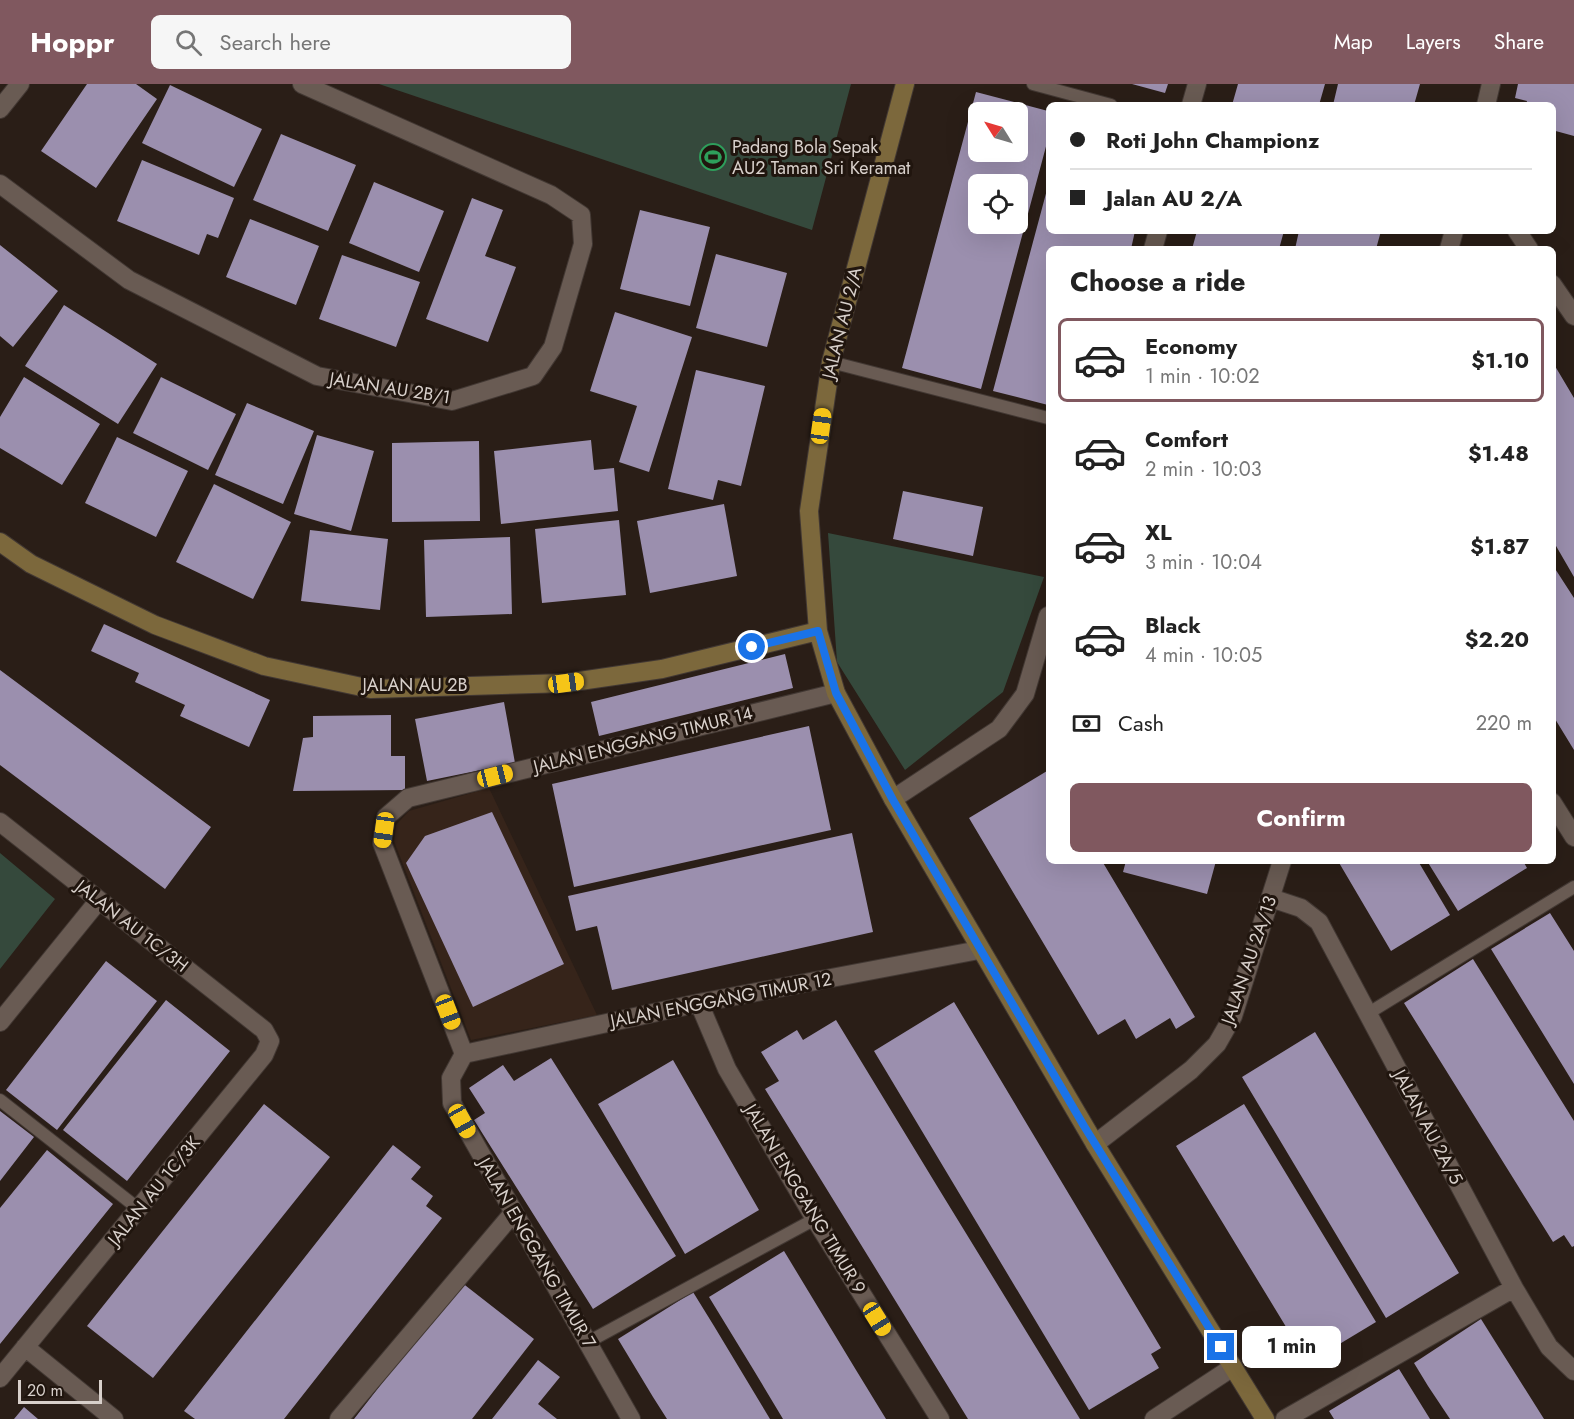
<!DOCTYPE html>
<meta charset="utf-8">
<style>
body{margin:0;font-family:Jost,sans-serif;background:#f6f6f6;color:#222;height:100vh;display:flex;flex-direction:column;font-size:22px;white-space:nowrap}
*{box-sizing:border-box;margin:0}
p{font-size:20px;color:#767676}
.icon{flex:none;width:33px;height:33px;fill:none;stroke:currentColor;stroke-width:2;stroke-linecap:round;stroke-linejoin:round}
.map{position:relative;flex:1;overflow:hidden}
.side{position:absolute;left:1046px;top:162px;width:510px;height:618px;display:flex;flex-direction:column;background:#fff;border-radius:9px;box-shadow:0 6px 24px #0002}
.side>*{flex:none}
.top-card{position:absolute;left:1046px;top:18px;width:510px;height:132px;border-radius:9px;box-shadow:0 6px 24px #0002;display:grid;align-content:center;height:132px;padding:0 24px;background:#fff}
.needle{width:39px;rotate:307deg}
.buttons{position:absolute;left:968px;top:18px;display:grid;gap:12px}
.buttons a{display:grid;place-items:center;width:60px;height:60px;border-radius:9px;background:#fff;box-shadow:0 6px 24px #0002;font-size:30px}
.scale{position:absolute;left:18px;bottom:15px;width:84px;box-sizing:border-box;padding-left:6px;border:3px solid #d8d0cb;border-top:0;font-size:16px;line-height:21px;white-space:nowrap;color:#d8d0cb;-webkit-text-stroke:4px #20150e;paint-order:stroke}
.end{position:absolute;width:27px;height:27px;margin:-14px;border:8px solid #1a73e8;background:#fff;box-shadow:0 0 0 3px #fff}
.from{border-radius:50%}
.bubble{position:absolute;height:42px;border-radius:9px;background:#fff;box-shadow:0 6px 24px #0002;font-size:20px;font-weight:700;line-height:42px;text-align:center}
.car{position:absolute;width:18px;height:36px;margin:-18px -9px;border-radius:8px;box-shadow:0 0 4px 2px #0007;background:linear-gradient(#f5c518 24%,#345 0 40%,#f5c518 0 76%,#345 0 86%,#f5c518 0)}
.top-card b{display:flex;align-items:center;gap:21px;height:57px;font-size:22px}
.top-card b+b{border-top:2px solid #e0e0e0}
.top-card i{width:15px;height:15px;background:#222}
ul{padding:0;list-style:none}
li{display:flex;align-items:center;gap:18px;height:84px;margin:0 12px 9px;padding:0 12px;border:3px solid transparent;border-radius:9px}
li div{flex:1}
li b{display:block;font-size:22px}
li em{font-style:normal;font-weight:700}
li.selected{border-color:#80585f}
li>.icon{width:54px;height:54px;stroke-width:1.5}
h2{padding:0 24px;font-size:27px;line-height:72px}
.pay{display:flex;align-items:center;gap:15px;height:66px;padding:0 24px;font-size:22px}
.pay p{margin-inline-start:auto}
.button{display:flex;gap:12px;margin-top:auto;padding:12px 24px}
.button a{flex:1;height:69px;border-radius:9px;background:#80585f;color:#fff;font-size:24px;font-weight:700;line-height:69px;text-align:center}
header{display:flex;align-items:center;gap:36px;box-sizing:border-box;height:84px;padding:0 30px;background:#80585f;color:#fff}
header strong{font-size:28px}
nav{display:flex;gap:33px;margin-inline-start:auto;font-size:21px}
.search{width:420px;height:54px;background:#f6f6f6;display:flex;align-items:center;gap:15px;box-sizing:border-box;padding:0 21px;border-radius:9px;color:#767676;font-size:22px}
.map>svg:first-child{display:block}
.built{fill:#36241a}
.green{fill:#35493c}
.building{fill:#9b8fae;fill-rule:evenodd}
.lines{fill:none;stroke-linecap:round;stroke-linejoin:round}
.lane-casing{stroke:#423833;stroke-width:14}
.street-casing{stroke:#423833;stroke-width:20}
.secondary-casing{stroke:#423833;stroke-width:20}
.lane{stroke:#695b53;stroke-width:12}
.street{stroke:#695b53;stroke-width:18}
.secondary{stroke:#7c683c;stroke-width:18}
.route{stroke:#1a73e8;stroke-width:8}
.labels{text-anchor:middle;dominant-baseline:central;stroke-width:6;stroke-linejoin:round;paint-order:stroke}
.poi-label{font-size:18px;fill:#d8d0cb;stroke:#20150e;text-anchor:start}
.street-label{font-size:18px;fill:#d8d0cb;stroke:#20150e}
</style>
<header>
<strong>Hoppr</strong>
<div class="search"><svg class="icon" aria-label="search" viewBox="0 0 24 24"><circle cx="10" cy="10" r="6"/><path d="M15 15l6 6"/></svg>Search here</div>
<nav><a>Map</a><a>Layers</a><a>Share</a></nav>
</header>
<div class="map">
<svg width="1574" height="1335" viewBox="0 0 1574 1335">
<rect width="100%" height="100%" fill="#2a1e17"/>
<path class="built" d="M489 704 597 931 471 956 394 757 396 741 409 727Z"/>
<path class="green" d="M379 0H851L812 146Z
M828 449 1044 493 1003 608 905 686 837 578Z
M0 769 55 815 0 885Z"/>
<path class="building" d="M87 0H136L157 15 96 104 41 67Z
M1132 0H1168L1165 9Z
M1238 0H1325L1319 21H1232Z
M1338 0H1420L1414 21H1333Z
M1518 0H1574V52L1552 46V21H1526L1527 17 1515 14Z
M170 1 262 45 234 103 142 59Z
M976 8 1048 27V55L981 305 902 284ZM978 28H1017V68H978ZM978 100H1017V140H978Z
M281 50 356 81 328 147 253 116Z
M142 76 234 114 218 154 207 150 199 171 117 137Z
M374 98 444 127 419 188 349 159Z
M1048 102V147H1135L1131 165H1048V321L993 307Z
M472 114 503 126 485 172 516 183 488 258 426 235Z
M640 126 710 143 690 222 620 205Z
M250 135 319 162 296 221 226 193Z
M1197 147H1284L1279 165H1192Z
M1299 147H1381L1376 165H1295Z
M0 161 58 207 13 263 0 252Z
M716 170 787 189 767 263 696 244Z
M342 171 420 198 396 263 319 235Z
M64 221 157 280 118 340 25 282Z
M615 228 692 253 649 388 619 378 637 322 590 307Z
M1552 277 1574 314V493L1552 455Z
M696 286 765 302 741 402 718 396 713 416 668 405Z
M24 293 100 340 62 401 0 364V333Z
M161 293 236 330 208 386 133 349Z
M247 319 314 347 283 420 215 391Z
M317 351 374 367 351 447 294 430Z
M117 353 188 387 156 453 85 419Z
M591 356 594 386 614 384 618 427 501 440 494 367Z
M479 357 480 437 392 438V359Z
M214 400 291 438 253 515 176 478Z
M903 407 983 423 973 472 893 455Z
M724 420 737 492 650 509 637 437Z
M619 436 626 511 542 519 535 445Z
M310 446 388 455 380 526 301 517Z
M510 453 512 530 426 533 424 456Z
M1552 480 1574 514V666L1552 630Z
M104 540 270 616 249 663 180 632 185 621 135 598 139 589 91 567Z
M785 570 793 604 599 652 591 618Z
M0 586 211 743 165 805 0 681Z
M504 618 515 679 427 697 415 635Z
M391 631V672H405V706L293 707 303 654 313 653V632Z
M809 642 831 746 574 803 552 700Z
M1047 687 1048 777H1102L1195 933 1176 945 1170 934 1136 955 1125 935 1098 951 969 734Z
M492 728 564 880 473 923 406 779 425 752Z
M852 749 873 848 612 906 597 842 576 847 568 812Z
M1126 777H1216L1207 810 1123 788Z
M1338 777H1418L1450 831 1391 867Z
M1427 777H1523L1527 784 1458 827Z
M1550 829 1574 867V1000L1491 865Z
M1473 875 1574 1037V1162L1572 1163 1564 1151 1553 1158 1404 919Z
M106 877 157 917 57 1046 6 1006Z
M166 916 230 967 127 1097 63 1046Z
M954 918 1161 1264 1151 1270 1159 1284 1089 1326 874 967Z
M836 936 937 1102 1080 1335H968L871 1177 765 1005 779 997 761 968 797 946 803 956Z
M1315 948 1459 1189 1386 1234 1242 993Z
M551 974 676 1172 593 1225 474 1036 485 1029 469 1004 503 981 514 997Z
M673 976 759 1126 685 1170 598 1020Z
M264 1020 330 1073 153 1294 87 1242Z
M1244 1020 1376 1238 1308 1279 1176 1062Z
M0 1027 34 1053 0 1097Z
M393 1061 421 1083 411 1095 433 1112 426 1122 442 1134 284 1335H195L184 1327Z
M47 1066 113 1120 0 1260V1124Z
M784 1167 856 1286 886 1335H783L753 1285 709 1213Z
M461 1198 534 1255 472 1335H354Z
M693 1208 714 1242 770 1335H667L653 1313 618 1255Z
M1481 1235 1496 1259 1544 1335H1450L1428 1302 1414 1279Z
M538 1276 560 1293 538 1320 557 1335H492Z
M1399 1285 1430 1335H1334L1329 1327Z
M24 1323 38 1335H14Z"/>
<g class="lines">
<defs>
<path id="lane" d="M1033 0 1111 21
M831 278 1048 334
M1367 930 1574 803
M0 1016 140 1126
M588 1258 815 1135"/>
<path id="street" d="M1191 21 1197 0
M1486 21 1491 0
M0 25 20 0
M0 100 129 196 317 292 452 317 533 292 553 263 583 160 581 131 551 111 302 0
M1517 147 1529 165
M1153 165 1158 147
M1449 165 1454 147
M1552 200 1574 232
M893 715 999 645 1025 610 1048 532
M1552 718 1574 753
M0 738 264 946 270 957 264 971 0 1294
M1271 814 1301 824 1319 838 1514 1204 1549 1263 1574 1287
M699 919 727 985 815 1135 940 1335
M0 938 99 816
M464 970 699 919 979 866
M1095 1060 1191 986 1217 960 1233 932 1282 777
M25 1263 114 1335
M339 1335 514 1128
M631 1335 452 1019 451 994 464 970 382 759 386 733 408 714 836 609
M1154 1335 1233 1283
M1285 1335 1514 1204"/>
<path id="secondary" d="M905 0 831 278 809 427 818 547 836 609 893 715 1095 1060 1265 1335
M0 458 31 480 155 541 264 582 371 605 566 599 662 585 818 547"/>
</defs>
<use href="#lane" class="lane-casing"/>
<use href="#street" class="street-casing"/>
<use href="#secondary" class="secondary-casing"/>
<use href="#lane" class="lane"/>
<use href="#street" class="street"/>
<use href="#secondary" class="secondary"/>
</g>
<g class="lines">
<path class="route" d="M752 563 818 547 836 609 893 716 1084 1042 1221 1263"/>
</g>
<defs>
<symbol id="stadium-ring" viewBox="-11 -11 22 22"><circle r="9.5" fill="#20150e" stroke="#2e9e5b" stroke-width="1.5"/><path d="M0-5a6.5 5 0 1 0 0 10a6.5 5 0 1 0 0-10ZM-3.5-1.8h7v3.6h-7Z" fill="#2e9e5b"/></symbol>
</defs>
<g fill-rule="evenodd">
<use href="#stadium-ring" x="698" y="58" width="30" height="30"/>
</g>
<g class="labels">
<g class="poi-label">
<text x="732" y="63">Padang Bola Sepak<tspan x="732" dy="21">AU2 Taman Sri Keramat</tspan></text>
</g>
<g class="street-label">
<text transform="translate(842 239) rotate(-76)">JALAN AU 2/A</text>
<text transform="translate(390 304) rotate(9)">JALAN AU 2B/1</text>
<text x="415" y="601">JALAN AU 2B</text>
<text transform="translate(643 656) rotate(-14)">JALAN ENGGANG TIMUR 14</text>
<text transform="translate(132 842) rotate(38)">JALAN AU 1C/3H</text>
<text transform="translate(1249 876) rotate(-71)">JALAN AU 2A/13</text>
<text transform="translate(721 916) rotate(-11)">JALAN ENGGANG TIMUR 12</text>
<text transform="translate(1428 1043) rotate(62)">JALAN AU 2A/5</text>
<text transform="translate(154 1107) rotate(-51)">JALAN AU 1C/3K</text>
<text transform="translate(805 1115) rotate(59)">JALAN ENGGANG TIMUR 9</text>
<text transform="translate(537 1169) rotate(60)">JALAN ENGGANG TIMUR 7</text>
</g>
</g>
</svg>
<div class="buttons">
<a><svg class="needle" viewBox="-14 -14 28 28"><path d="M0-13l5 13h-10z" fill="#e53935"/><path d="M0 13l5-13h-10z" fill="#767676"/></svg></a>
<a><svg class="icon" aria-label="locate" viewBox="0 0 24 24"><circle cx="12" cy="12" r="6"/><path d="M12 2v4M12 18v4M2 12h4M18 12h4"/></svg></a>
</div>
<div class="scale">20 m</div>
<i class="end from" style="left:752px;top:563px"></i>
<i class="end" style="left:1221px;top:1263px"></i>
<div class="bubble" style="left:1242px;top:1242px;width:99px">1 min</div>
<i class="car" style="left:821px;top:342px;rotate:8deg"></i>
<i class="car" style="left:566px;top:599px;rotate:82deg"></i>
<i class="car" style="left:495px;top:692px;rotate:76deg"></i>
<i class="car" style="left:384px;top:746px;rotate:188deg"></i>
<i class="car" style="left:448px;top:928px;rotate:159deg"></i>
<i class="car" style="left:462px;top:1037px;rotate:151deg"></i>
<i class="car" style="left:877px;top:1235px;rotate:148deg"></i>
<div class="top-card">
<b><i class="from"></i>Roti John Championz</b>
<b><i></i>Jalan AU 2/A</b>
</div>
<section class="side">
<h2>Choose a ride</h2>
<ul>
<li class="selected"><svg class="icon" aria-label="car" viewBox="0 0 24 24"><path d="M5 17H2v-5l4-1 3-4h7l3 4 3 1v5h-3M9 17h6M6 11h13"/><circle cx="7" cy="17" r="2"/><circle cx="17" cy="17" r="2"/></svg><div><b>Economy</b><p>1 min · 10:02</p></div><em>$1.10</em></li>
<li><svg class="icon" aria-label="car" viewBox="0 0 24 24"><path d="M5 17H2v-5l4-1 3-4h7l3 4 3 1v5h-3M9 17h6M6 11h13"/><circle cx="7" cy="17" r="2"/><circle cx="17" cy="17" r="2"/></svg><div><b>Comfort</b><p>2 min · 10:03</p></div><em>$1.48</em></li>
<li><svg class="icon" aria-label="car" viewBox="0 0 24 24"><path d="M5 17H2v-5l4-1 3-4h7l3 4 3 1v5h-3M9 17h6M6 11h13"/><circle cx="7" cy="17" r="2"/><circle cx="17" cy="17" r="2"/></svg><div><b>XL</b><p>3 min · 10:04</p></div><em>$1.87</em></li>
<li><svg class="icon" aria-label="car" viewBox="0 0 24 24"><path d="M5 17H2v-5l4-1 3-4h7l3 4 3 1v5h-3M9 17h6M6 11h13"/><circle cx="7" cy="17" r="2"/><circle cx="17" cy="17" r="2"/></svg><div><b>Black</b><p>4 min · 10:05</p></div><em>$2.20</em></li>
</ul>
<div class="pay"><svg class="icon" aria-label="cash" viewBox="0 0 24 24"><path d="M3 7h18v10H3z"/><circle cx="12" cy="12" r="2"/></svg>Cash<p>220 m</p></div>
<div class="button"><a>Confirm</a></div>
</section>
</div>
